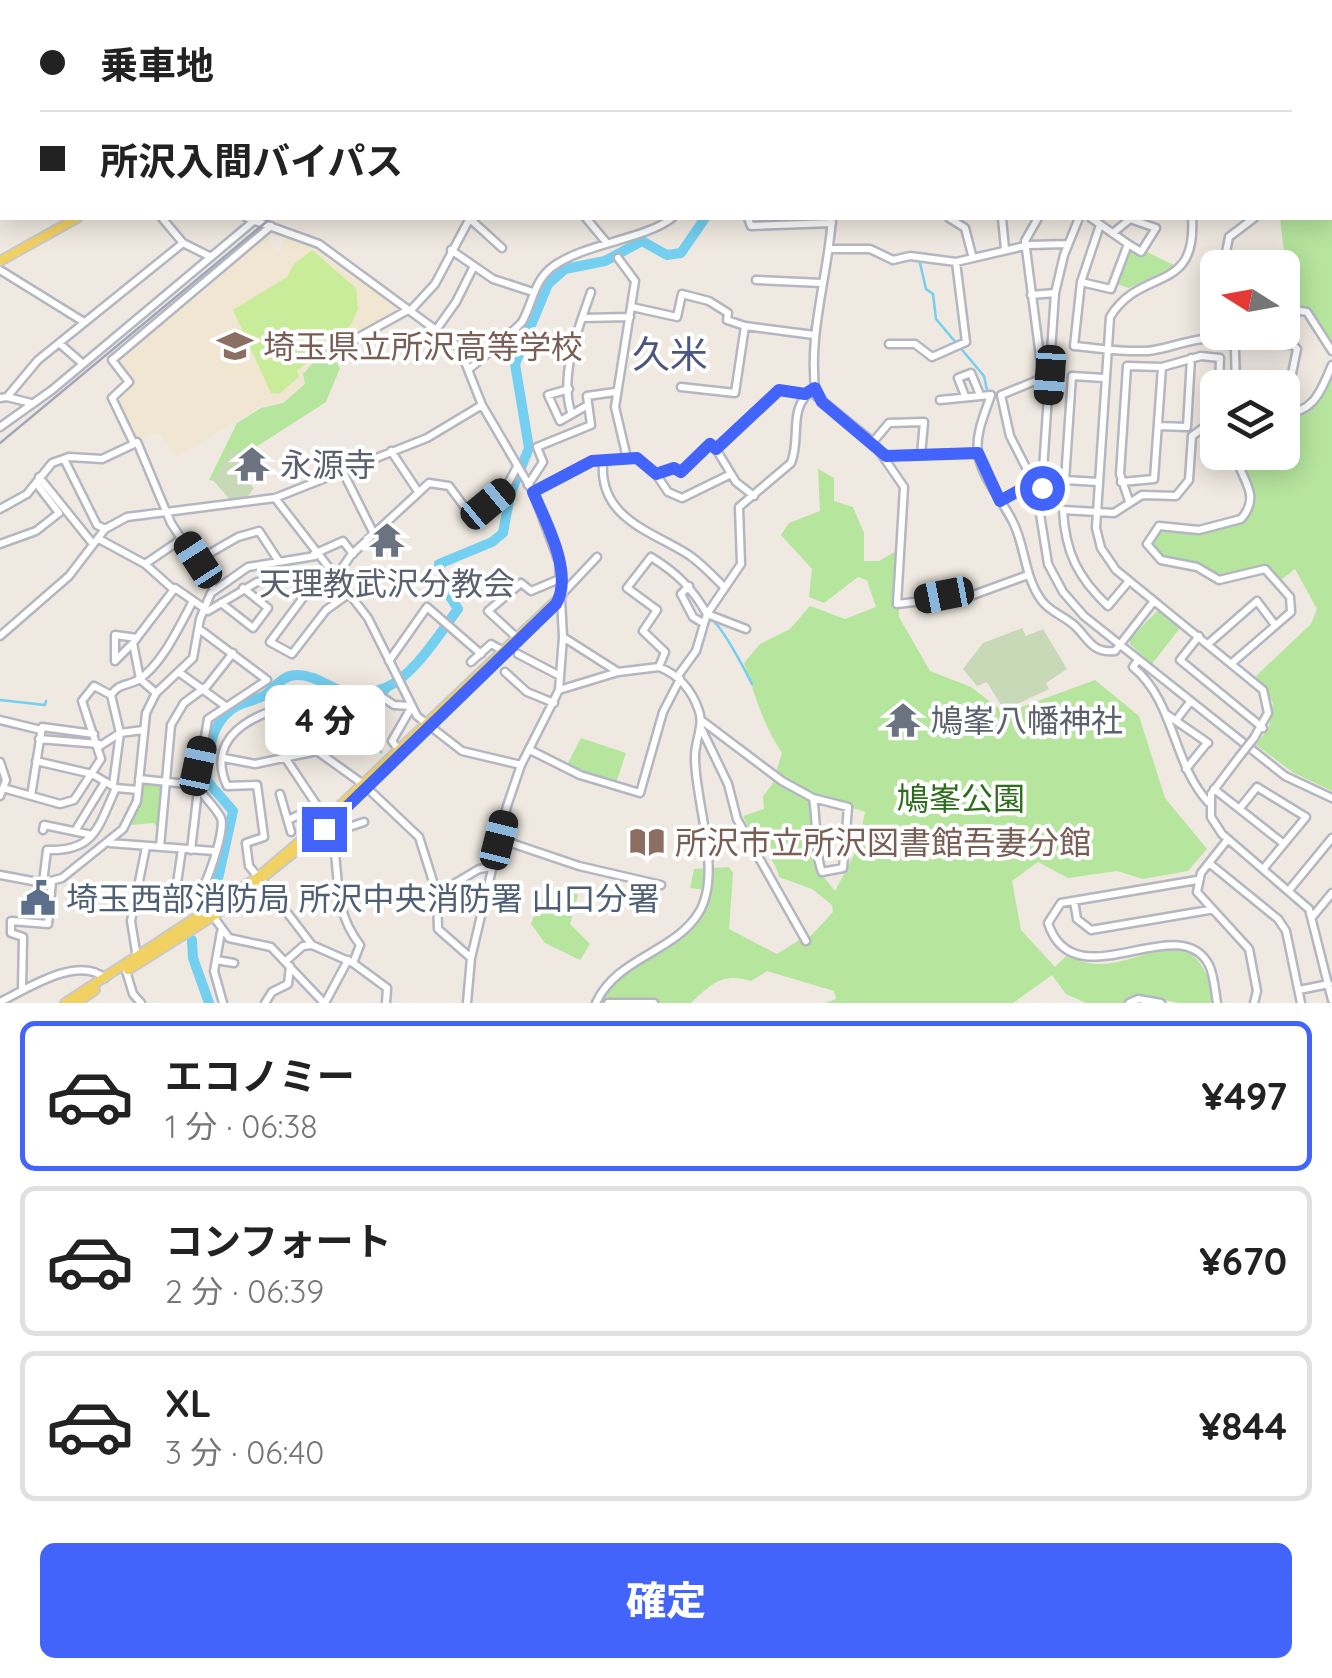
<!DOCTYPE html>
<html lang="ja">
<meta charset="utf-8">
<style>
body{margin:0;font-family:Quicksand,"Noto Sans JP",sans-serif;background:#f6f6f6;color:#222;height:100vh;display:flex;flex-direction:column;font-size:38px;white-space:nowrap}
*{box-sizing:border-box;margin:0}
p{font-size:32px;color:#767676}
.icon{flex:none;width:55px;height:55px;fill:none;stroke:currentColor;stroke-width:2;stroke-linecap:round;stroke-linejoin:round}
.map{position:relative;height:1003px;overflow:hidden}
.sheet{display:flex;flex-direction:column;background:#fff;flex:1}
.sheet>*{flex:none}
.banner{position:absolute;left:0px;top:0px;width:1332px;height:220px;box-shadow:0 5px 25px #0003;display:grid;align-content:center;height:220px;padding:0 40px;background:#fff}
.needle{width:65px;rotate:281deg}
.controls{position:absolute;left:1200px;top:250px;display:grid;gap:20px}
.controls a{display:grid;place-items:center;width:100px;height:100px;border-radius:15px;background:#fff;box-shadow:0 5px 25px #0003;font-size:50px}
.end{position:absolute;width:45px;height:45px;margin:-22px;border:12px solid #4264fb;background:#fff;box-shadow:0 0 0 5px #fff}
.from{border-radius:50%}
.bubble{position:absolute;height:70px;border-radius:15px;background:#fff;box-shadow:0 5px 25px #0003;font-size:32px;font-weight:800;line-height:70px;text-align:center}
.car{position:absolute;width:30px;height:60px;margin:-30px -15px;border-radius:12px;box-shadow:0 0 8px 2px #0007;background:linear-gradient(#222 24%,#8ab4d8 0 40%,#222 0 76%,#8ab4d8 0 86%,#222 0)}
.banner b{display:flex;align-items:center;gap:35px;height:95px;font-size:38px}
.banner b+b{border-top:2px solid #e0e0e0}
.banner i{width:25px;height:25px;background:#222}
ul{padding:18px 0 0;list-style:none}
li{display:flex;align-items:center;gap:30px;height:150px;margin:0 20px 15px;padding:0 20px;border:5px solid #e0e0e0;border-radius:15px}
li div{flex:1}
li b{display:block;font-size:38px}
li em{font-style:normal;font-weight:800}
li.active{border-color:#4264fb}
li>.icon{width:90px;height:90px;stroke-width:1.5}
.action{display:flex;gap:20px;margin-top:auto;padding:20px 40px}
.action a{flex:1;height:115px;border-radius:15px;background:#4264fb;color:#fff;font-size:40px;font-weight:800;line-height:115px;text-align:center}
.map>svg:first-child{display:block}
.education{fill:#f0e6d1}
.green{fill:#b6e59e;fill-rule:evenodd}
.cemetery{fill:#c8d9b8}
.pitch{fill:#c9ec9a}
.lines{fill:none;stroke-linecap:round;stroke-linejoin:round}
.stream{stroke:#75cff0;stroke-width:2.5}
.river{stroke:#75cff0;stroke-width:10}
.minor-casing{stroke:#b4b7c1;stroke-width:11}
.major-casing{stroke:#c9c9c9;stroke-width:12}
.minor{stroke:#fff;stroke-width:6}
.major{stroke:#f2d163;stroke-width:8}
.rail{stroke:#a3a6b8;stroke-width:2.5}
.minor-bridge-casing{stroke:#b4b7c1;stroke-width:11;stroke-linecap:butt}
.minor-bridge{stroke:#fff;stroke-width:6}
.route{stroke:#4264fb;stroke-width:12}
.labels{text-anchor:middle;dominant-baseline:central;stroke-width:8;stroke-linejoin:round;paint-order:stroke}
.education-label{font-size:32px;fill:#785e54;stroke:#fff;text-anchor:start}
.worship-label{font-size:32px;fill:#5b616d;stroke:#fff;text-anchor:start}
.park-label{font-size:32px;fill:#2c6e1b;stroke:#fff}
.service-label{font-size:32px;fill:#4e5e75;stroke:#fff;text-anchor:start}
.quarter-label{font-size:38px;fill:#4d5680;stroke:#fff}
</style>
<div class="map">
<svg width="1332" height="1003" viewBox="0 0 1332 1003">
<rect width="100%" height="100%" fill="#efe9e1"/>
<path class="education" d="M266 233 277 255 287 235 312 243 398 310 397 314 327 353 307 383 282 402 261 406 177 457 158 432 135 440 116 399 132 381 115 360 182 303 198 298Z"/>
<path class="green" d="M1330 26 1332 28V345L1308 309 1283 305 1282 268H1274L1277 255 1284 251 1280 218H1330Z
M1128 248 1142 255 1145 251 1176 266 1129 288 1116 284Z
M320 355 335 360 340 368 326 402 242 456 225 459 215 481 209 480 237 423 261 408 283 403 305 384 303 374Z
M1332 371V791L1294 773 1256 745 1269 727 1273 703 1256 676 1311 624 1317 609 1295 569 1281 580 1267 567 1221 577 1198 564 1156 556 1150 541 1158 530C1189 526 1259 544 1253 489 1251 474 1241 467 1239 453L1282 452 1283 418C1314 415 1320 399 1332 371Z
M818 469 834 478V501L853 507 864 533V561H879L896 551 899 617 930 671 971 687 1005 713 1095 680 1139 716 1165 798 1207 849 1188 871 1143 879 1117 871 1068 878 1038 862 1012 881 1021 930 1055 967 1068 954C1124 995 1192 891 1215 1003H1179L1140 995 1123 1003H1086L1066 994 1052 975 1013 1003H825L836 999 834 991 767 971 751 981C723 972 711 984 691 1003H601L617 970C661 954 696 938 711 891L690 888 694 869 729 867 733 873 729 929 777 954 801 939 807 940 833 912 832 905 812 889 779 877C775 856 752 838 743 816L764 809 763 796 772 785 782 753C763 725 755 695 744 663L760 644 790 629 810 606 845 619 876 607 867 580 858 577 824 603 809 597 812 569 781 535 789 523 820 511ZM813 795 865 812 857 849 835 891 814 865Z
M1158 610 1180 628 1152 664 1130 644V639Z
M581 738 626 753 616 783 567 765Z
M141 784H163L159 828 153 823 130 825Z
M565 889 578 895 570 924 590 944 580 960 545 943 531 924 541 897 561 901Z"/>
<path class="cemetery" d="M232 449 241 456 237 472 254 488 246 499 231 501 212 479Z
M1022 628 1026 636 1043 629 1067 669 1046 683 1049 689 1004 710 987 682 977 686 963 669 983 643Z"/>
<path class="pitch" d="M312 250 356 288 358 309 351 325 297 371 299 377 279 394 271 393 233 310 287 277 294 264Z"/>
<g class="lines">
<path class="stream" d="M827 237 828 218
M834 252H869L879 257
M920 263 926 289 933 294 936 319 984 376 988 395
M811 331 824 260
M984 480 1013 530 1024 573
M711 619C722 626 745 670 752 684
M386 695 390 686
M0 700 45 705 46 701
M362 736 351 720 365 717 383 702
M367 740 381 752"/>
<path class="river" d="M1003 0 1004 2
M214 897 233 811 207 781C208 752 210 721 237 706 246 701 255 701 265 695 276 687 282 675 297 675 327 675 339 706 385 688 414 676 439 634 458 609L445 588 439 564 492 542 503 533 510 495 529 448 515 364 548 284 565 269 605 261 642 241 667 255 681 253 705 218
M192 940 193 958 209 1003"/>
<defs>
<path id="minor" d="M199 0 201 2
M266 0 269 2
M462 0 463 2
M583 0 586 2
M665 0 667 2
M792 0 796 2
M898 0 899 2
M1057 0 1063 2
M1141 0 1148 2
M62 2V0
M93 2 98 0
M138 2 139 0
M363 2 384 0
M513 2 516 0
M571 2 575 0
M673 2V0
M819 2V0
M841 2 842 0
M916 2 918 0
M1028 2 1029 0
M1112 2 1113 0
M1233 2V0
M1276 2 1279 0
M1312 2V0
M0 15H2
M1330 24 1332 25
M0 53H2
M0 96 2 97
M1 132 2 126
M0 191 2 184
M162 218 183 243 211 257
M247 218 319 244 459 347 482 405 533 492 559 562 563 637 559 690 521 765 507 806 471 958 467 1003
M469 218 502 248
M586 218 606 242
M748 218 751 226 832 223
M832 218C828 278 807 335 816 396L873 442 904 487 897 604 973 595 1028 575
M949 218 965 228 972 255
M1002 218 1005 249
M1079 218 1064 255 1055 293 1040 514 1048 564 1063 592 1084 616 1285 776 1332 798
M1192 218C1197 295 1141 266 1110 317L1096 528 1101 548 1116 570 1263 690 1268 713 1254 738
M1100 225 1081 282 1074 346C1097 348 1122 352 1145 351 1171 351 1215 324 1235 349L1236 388
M1113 233 1130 219 1156 228 1141 252 1128 244
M831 249H870L893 260 910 256 956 262 1029 245 1067 244
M451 250 493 279 533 292
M618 258 635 281 615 407 627 458
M1223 268 1229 237 1254 218
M0 270 84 322
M756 280 822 283
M1081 282 1111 289 1128 244 1091 218
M1031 295 1055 293
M632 307 677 317 682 294 709 301 728 313 727 320 745 326
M1282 308 1307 312 1332 351
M410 311 435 284 470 218
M582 318 630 317
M436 330 456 302 474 266
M59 343 83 364
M1231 343 1293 345 1297 349 1290 383 1236 381
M889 344H915L932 357 966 342 956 262
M330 353 408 310
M470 368C476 364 519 326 522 322 533 303 533 283 551 268 583 243 644 240 672 218
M681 387 735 393 745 326 814 335
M569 389 548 395 560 421 588 405
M965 396 958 378 971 373 980 395
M7 397 31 403
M0 398 7 397 38 360 183 243
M940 400 991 395C985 413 975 434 978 454 983 481 1002 499 1013 522 1026 548 1024 577 1042 601 1052 614 1068 617 1078 629 1090 642 1094 653 1115 651L1154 601
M571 412C559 374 579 327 591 292
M1282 415C1315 411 1320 393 1332 365
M1158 426 1187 427 1191 358
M0 427 52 390 255 220
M137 442 171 523 214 589
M873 442 889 423 924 422 921 455
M716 449 736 482 754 496
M391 451 417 490
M885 456 978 453
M64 459 97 525 105 529
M603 463C599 518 651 531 689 555 702 564 713 576 724 587
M341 468 374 534
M656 474 668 492 682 498 731 474
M39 477 93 544
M1033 481 1010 436 1001 395 1050 375 1041 364 1025 241 1038 218
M1098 482 1065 480 1072 376 1104 378
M1121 482 1154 479 1162 367
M528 485 543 462 537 447 591 425 587 396 615 392
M533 492 592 461 637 458 656 474 674 468 681 472 710 443 716 449 779 390 805 394
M275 498 368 618 417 716 462 751 521 765
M1000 501 1033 481
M1129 501 1120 474 1127 366 1162 367 1201 356 1220 358 1219 388
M0 509 27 494 52 463 69 457 102 459 134 444 112 398 129 382 112 360 271 226
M99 539 145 564 174 590
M0 544 36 531 59 513 36 483
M314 554 343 541 353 554
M198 560 238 537 259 531 278 560
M145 564 183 538
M334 580 351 555 429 483 449 486 472 517 504 491 517 467
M1129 581 1108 606C1078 578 1065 552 1063 510L1114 513 1142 495 1176 496 1189 480 1192 436 1218 417
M314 583 270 642 292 654 326 610 347 595
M689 586 681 594 693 617 703 623
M564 592 597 557
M221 603 253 628 268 608 243 588
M0 636 69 576 105 529 127 517 275 498 427 438 482 405
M515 636 488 611 521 583 531 591 562 578
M1199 636 1180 660 1263 728
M563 637 618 672
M1208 644 1257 601 1275 625
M518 654 560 676
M116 660 133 643
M1138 660 1133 667C1175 702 1172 762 1208 802
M115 661V635L137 638
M389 661 427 607 481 654
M471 662 491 644 500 649
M1232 663 1291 612 1290 597 1265 569 1219 580 1197 567 1161 560 1147 544 1159 526 1199 530 1241 519C1264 493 1237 477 1236 452
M659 667 665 652 643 631 657 610 627 588 651 557C677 573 692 588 707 614L746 629
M505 672 527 692 554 703
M180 673 224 705
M677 677 696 651 707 614 741 564 739 507 791 463C802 436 786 407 815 388
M559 690 618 672 659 667C679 675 692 690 699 711 704 725 695 741 695 756 694 800 724 874 698 914 673 953 616 958 596 1003
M156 693 140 679 133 643 175 588 208 611 257 582 298 579 338 584
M111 695 120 733 143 730
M340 697 379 695 394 705 410 706
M1166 714 1208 743
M1177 719 1190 702
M0 720 41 730
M701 720 782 781 813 798C817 819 815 856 822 872L843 868 848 807 813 798
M701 728 728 784 737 819 806 941
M39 739 99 744
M100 746 120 733
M398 749 392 741 411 708
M530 750 580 775 640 793 663 712 680 679
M1239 757 1211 794V817L1222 834 1309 909 1332 1000
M224 758 255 764 317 751
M286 759 326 819
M36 761 92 774 116 788 138 790
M0 762 6 780 0 796
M1186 769 1207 743
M139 779 197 785
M113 785 120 733
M3 788 60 804 74 800 101 759 82 701 94 686 111 695C119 683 127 686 138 680 162 665 180 625 193 601
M1214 789 1284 844
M280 794 291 832
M31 796 42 727 94 734
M1240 808 1257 787 1306 817 1264 868
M288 820 318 806
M328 825C344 869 328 903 360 945L353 963
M43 830 44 825 92 835
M75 831 105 782
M331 833 364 822
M499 839 579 866 661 885
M1228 839 1201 873 1197 892 1249 949 1257 991 1254 1003
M110 843 214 851
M160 847 171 725 184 703 207 686 233 653
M191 850 198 790
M1209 863 1278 919 1286 931 1301 1003
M0 875 43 883 62 878 123 829 137 801 146 713 156 693 193 658 200 619 211 593 248 567 315 556
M258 877 249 866 246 843 264 837 257 785 227 786C202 731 267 707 309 703L317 751 363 784 419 837 437 894
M262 880 312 945 353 963 387 988 386 1003
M1197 880 1061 903 1048 923C1074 1003 1179 907 1209 965 1214 975 1215 991 1217 1003
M43 883 47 850C95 852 98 827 116 788
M1290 889 1332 838
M138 892 195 900C205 892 226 830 221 818 215 806 203 797 197 785L208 719 267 680 199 629
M175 897 182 849
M1074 901 1077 919 1091 930 1209 910
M213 916 229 938 271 947 324 1003
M1313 916 1332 893
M137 958 131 921 146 847
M471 958 438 929 437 894 479 869 493 867
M216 960 221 932
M286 961 303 946 312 945
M126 971 133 994 141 1003
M22 990 23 937 11 933V921L48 924 52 881
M1299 990 1329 984
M0 1002C27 989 77 955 105 978
M223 1003 214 971 216 960 234 963
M265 1003 272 992 288 984 290 966
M325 1003 348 960
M608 1003H654
M1129 1003 1138 999 1161 1003"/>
<path id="major" d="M253 2 255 0
M0 261 77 218
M128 970 218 913 328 825 559 598
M65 1003 258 877 326 819 562 595
M76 1003 95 990"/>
</defs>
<use href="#minor" class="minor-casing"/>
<use href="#major" class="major-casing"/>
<use href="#minor" class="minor"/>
<use href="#major" class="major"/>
<path class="rail" d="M523 2 526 0
M0 443 271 218"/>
<defs>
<path id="minor-bridge" d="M1239 757 1254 738"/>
</defs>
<use href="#minor-bridge" class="minor-bridge-casing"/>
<use href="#minor-bridge" class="minor-bridge"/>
</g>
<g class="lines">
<path class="route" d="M324 829 556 604C574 574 546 522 533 492L592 461 637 458 656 474 674 468 681 472 710 444 716 449 779 390 805 394 815 388 822 402 886 456 978 453 1000 501 1038 480 1042 479V488"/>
</g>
<defs>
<symbol id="school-bare" viewBox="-9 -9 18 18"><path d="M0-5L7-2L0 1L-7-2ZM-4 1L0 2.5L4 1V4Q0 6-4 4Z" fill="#8d6e63" stroke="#fff" stroke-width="2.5" paint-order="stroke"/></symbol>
<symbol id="temple-bare" viewBox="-9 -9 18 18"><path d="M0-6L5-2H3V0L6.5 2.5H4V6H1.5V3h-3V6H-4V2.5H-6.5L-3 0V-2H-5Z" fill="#6b7280" stroke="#fff" stroke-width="2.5" paint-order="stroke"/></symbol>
<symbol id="library-bare" viewBox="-9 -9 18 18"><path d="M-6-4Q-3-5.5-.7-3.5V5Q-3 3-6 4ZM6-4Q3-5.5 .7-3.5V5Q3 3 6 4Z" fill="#8d6e63" stroke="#fff" stroke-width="2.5" paint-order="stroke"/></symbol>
<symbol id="civic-bare" viewBox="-9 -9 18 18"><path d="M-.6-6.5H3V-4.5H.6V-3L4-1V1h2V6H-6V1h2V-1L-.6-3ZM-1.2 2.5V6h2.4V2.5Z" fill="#5c6f8a" stroke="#fff" stroke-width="2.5" paint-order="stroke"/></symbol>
</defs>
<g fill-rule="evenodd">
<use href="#school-bare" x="210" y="321" width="50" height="50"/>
<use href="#temple-bare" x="227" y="439" width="50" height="50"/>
<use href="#temple-bare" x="362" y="515" width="50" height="50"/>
<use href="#temple-bare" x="878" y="695" width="50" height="50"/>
<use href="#library-bare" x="622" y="817" width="50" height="50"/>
<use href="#civic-bare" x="13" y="873" width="50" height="50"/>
</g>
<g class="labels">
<g class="education-label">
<text x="263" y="346">埼玉県立所沢高等学校</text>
<text x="675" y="842">所沢市立所沢図書館吾妻分館</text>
</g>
<g class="worship-label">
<text x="280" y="464">永源寺</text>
<text x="387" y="583" text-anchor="middle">天理教武沢分教会</text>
<text x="931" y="720">鳩峯八幡神社</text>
</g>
<g class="park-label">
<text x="961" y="798">鳩峯公園</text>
</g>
<g class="service-label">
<text x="66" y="898">埼玉西部消防局 所沢中央消防署 山口分署</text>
</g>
<g class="quarter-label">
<text x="670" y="354">久米</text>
</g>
</g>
</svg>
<div class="controls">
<a><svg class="needle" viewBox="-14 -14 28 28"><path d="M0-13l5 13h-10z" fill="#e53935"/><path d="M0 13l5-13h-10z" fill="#767676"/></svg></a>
<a><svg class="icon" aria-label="layers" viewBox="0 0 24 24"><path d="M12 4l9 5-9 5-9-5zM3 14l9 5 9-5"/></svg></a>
</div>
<i class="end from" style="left:1042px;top:488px"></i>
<i class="end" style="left:324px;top:829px"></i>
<div class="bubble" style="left:265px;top:685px;width:120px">4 分</div>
<i class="car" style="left:1050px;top:375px;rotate:184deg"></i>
<i class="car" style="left:488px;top:504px;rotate:50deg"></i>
<i class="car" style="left:198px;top:560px;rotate:327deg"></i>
<i class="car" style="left:944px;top:595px;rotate:259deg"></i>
<i class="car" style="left:198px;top:766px;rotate:12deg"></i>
<i class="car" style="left:499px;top:840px;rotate:14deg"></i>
<div class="banner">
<b><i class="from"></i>乗車地</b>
<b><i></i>所沢入間バイパス</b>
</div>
</div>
<section class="sheet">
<ul>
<li class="active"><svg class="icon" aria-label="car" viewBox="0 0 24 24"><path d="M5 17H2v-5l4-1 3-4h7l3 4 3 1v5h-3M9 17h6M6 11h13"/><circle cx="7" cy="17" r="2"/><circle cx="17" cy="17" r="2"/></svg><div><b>エコノミー</b><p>1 分 · 06:38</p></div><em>¥497</em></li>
<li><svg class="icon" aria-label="car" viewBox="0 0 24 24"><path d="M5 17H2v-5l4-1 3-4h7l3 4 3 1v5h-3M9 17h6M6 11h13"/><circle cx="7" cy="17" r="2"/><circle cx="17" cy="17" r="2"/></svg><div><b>コンフォート</b><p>2 分 · 06:39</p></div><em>¥670</em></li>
<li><svg class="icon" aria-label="car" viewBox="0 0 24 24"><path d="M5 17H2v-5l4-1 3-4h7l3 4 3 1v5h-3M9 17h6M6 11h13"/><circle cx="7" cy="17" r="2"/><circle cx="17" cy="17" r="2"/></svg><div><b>XL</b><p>3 分 · 06:40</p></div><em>¥844</em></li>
</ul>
<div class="action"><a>確定</a></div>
</section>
